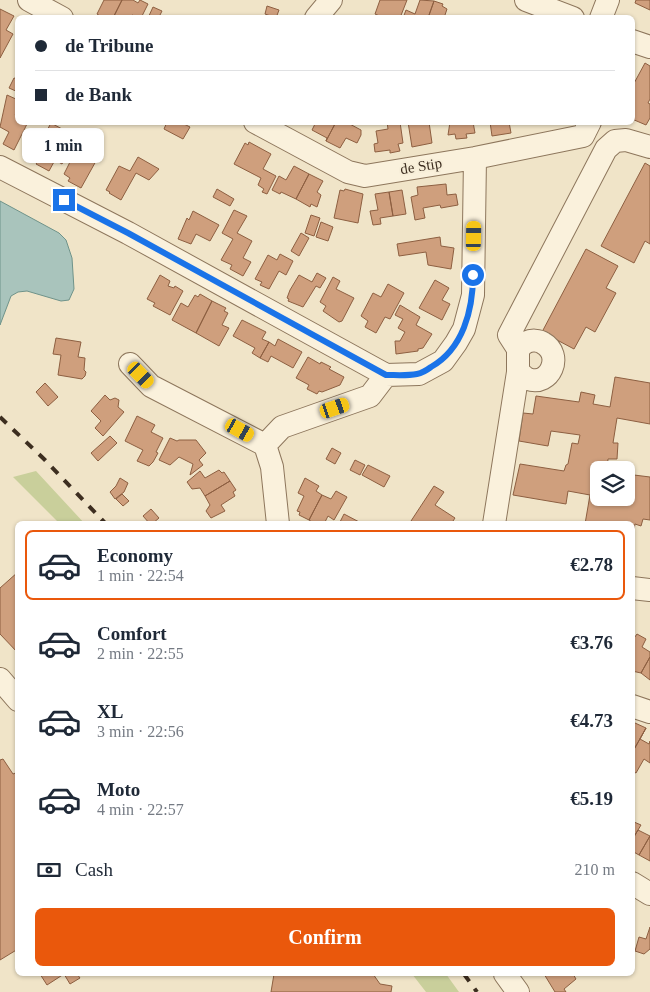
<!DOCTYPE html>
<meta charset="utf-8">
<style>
body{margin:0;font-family:Georgia,serif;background:#f2f2f3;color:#1f2937;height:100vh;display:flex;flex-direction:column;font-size:19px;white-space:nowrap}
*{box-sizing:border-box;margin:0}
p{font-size:16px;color:#747a83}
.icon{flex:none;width:28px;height:28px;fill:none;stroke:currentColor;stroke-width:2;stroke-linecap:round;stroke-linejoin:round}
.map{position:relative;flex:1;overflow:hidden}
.drawer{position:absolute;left:15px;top:521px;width:620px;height:455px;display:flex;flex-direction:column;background:#fff;border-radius:8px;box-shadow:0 1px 4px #0004}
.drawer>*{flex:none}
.guide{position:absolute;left:15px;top:15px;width:620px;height:110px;border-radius:8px;box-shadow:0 1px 4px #0004;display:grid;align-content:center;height:110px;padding:0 20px;background:#fff}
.fabs{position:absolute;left:590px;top:461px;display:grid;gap:10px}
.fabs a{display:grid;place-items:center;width:45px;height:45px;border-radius:8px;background:#fff;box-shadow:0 1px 4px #0004;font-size:25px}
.end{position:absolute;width:22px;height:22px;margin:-11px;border:6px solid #1a73e8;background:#fff;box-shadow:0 0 0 2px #fff}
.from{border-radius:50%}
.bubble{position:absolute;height:35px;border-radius:8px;background:#fff;box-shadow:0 1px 4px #0004;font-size:16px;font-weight:700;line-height:35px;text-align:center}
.car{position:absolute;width:15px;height:30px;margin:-15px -8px;border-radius:6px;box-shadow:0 0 4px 1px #0007;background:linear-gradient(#f5c518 24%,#345 0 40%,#f5c518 0 76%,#345 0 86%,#f5c518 0)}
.guide b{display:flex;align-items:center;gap:18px;height:48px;font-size:19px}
.guide b+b{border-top:1px solid #e0e1e3}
.guide i{width:12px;height:12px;background:#1f2937}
ul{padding:9px 0 0;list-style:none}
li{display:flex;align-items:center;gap:15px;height:70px;margin:0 10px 8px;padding:0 10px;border:2px solid transparent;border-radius:8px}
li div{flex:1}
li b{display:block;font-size:19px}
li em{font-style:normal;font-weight:700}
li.active{border-color:#ea580c}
li>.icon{width:45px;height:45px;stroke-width:1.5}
.pay{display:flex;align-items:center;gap:12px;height:55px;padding:0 20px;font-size:19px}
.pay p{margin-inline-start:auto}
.button{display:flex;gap:10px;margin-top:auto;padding:10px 20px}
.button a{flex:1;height:58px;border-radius:8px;background:#ea580c;color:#fff;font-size:20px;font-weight:700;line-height:58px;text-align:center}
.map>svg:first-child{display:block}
.green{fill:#c9cf9b}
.water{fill:#a9c4bc;stroke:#6f938a}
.building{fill:#cf9f7d;stroke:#8d5f41}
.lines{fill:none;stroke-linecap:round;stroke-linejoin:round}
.minor-casing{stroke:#8d765c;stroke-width:24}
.minor{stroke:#faf1dc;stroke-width:22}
.rail{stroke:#3d2e20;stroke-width:4;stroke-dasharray:9 9;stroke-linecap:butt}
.route{stroke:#1a73e8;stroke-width:6}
.labels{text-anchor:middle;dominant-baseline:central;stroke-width:4;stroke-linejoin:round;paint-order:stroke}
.street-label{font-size:15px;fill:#3d2e20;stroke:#f7eed8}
</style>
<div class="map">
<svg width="650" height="992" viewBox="0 0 650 992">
<rect width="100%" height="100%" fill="#f0e4c8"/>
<path class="green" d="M36 471 85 524H60L13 477Z
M412 974H446L459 992H426Z"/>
<path class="water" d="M0 201 59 233 66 240 72 258 74 289 69 300 61 301 27 291 18 292 11 296 0 325Z"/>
<path class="building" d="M104 0H122L113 18H103L97 14Z
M122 0H133L138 3 140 0 148 4 141 18 132 15 131 18H113Z
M380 0H407L400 18H384L375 14Z
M420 0 434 1 428 18H403L406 10 415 14Z
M636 0H650V10L635 3Z
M434 1 443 4 442 6 447 9 444 18H428Z
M267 6 279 10 276 18 265 14Z
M153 7 162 11 159 17 161 18H148Z
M0 9 14 16 6 30 13 34 0 58Z
M645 63 650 66V99L648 103 650 104V118L646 125 632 119V87Z
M14 78 18 79V92L9 88Z
M7 95 18 100V111L15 115 18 117V122H28L14 150 3 144 9 132 0 127Z
M167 122H184V124L190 127 183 139 164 129Z
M316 122H336L326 141 327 138 312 130Z
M336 122H346L361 130V135L357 143 346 138 340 148 326 141Z
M387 122H400L403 143 398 144 400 151 390 153V150L375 152 374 144 378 143 376 131 388 129Z
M408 122H429L432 143 412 147Z
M450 122H473L475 133 466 134 467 138 456 139 455 134 448 135Z
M490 122H509L511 133 492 136Z
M51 123 77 137 62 164 55 160 49 171 36 164 39 160 33 156Z
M249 142 271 154 263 169 276 176 267 194 262 192 264 189 258 185 261 178 234 164 245 143 248 145Z
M83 154 96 161 81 188 68 181 70 178 64 174 73 156 80 160Z
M138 157 159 169 149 180 136 173 121 200 109 193 110 192 106 190 119 166 130 171Z
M645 163 650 166V244L645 241 634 263 601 246Z
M294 166 309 174 296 199 281 192 280 194 272 190 279 176 286 180Z
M309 174 323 181 317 192 321 195 317 207 311 204 310 207 296 199Z
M446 184 447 195 456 194 458 205 441 208 440 205 423 208 425 218 415 220 411 197 418 195 417 187Z
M217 189 234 199 230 206 213 197Z
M345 189 363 194 358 223 334 218 340 190 344 191Z
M402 190 406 214 393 216 389 192Z
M389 192 393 216 380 218 381 224 373 225 370 211 378 210 375 194Z
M234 210 247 216 237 233 252 241 243 258 251 262 243 276 230 269 232 265 221 260 233 239 222 233Z
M193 211 219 225 210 241 196 234 191 244 178 239 187 218 189 220Z
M311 215 320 218 314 236 305 233Z
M321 222 333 227 328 241 316 237Z
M301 233 309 238 299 256 291 251Z
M440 237 441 246 454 248 451 269 428 265 426 252 399 256 397 244Z
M586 249 618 266 606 288 616 293 595 332 586 327 574 349 542 332Z
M280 254 293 261 286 275 279 271 269 289 260 285 262 282 255 279 268 255 277 260Z
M317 273 326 278 320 288 316 286 303 307 288 301 289 299 287 298 290 290 299 275 312 282Z
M160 275 170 281 168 286 174 288 175 286 183 291 170 315 153 306 155 303 147 299Z
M333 277 340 281 336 289 354 298 342 321 339 322 323 311 326 306 320 302Z
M435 280 449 288 442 300 450 304 442 320 419 308Z
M388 284 404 293 390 319 385 317 376 333 365 327 368 321 361 316 373 293 381 297Z
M200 294 212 301 196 333 172 320 181 303 188 307 195 295 198 297Z
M212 301 226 308 224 311 228 313 222 325 229 328 219 346 196 333Z
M400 305 420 317 416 325 432 334 423 348 418 349V351L396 354 395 341H400L405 332 398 328 403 319 395 315Z
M242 320 266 332 262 339 269 342 260 358 252 353 255 348 233 336Z
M56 338 81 342 78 357 85 358 84 370 86 372 85 376 82 379 58 375 61 355 53 354Z
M278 339 302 352 293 368 271 356 268 362 260 358 269 342 275 346Z
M308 357 320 364 321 362 331 367 329 369 344 377 340 385 322 392 319 391 317 394 307 389 309 385 296 378Z
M615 377 650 383V424L617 418 613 443H618L617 459H608L607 470H599V498H626V474L650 477V520L643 519 641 526 635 524 634 530H632V524H585L590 495 568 491 566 504 513 495 520 464 564 471 566 465 568 464 572 443 578 444 580 435 551 431 548 446 519 441 523 413 533 414 536 396 579 402 581 392 595 395 593 404 610 407Z
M45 383 58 397 48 406 36 392Z
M105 395 110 400 115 398 119 400 118 407 124 412 103 436 95 428 101 421 91 411Z
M137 416 155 425 151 432 163 438 156 452 158 453 153 462 149 466 137 461 143 450 125 441Z
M110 436 117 443 98 461 91 453Z
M170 438 177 441 179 440H196L206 453 199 460 203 465 190 475 193 464 179 457 170 465 159 460Z
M332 448 341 453 335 464 326 459Z
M355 460 365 465 360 475 350 470Z
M368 465 390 476 384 487 362 475Z
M219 470 222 473 224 472 230 481 205 496 200 488 192 489 187 482 200 471 205 478Z
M120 478 128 483 124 492 115 499 110 492 116 486Z
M305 478 319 486 316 491 322 495 309 520 299 515 300 512 297 511 304 496 298 493Z
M230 481 236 490 233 492 235 496 221 505 225 511 211 518 206 511 210 505 205 496Z
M434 486 444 492 435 505 455 518 451 524H415L411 521Z
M336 491 347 497 334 520 328 516 324 524H315L309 520 322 495 331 499Z
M122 494 129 501 123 506 116 499Z
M151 509 159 518 152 524H150L143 516Z
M344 514 363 524H342L340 522Z
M18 572V653L0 634V588Z
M637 634 646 639 642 647 650 652V657L641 673 632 671V641Z
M650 657V680L641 673Z
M635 723 646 728 632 753V725Z
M646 728 640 739 649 744 650 741V763L644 759 636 773 632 771V753Z
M3 759 13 774 18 772V949L0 960V760Z
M634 822 641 825 632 840V825Z
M638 830 650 836 639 855 632 851V840Z
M650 836V861L639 855Z
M650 927V949L644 954 635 951 639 937 646 939Z
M40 974H64L47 985Z
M64 974H77L80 978 70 984Z
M274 974H373L380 984 392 986 391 992H271Z
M544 974H573L576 979 564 989 566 992H555Z"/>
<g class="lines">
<defs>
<path id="minor" d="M29 0 62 18
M526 0 573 18
M316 18 331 0
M601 18 608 0
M632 41 650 47
M255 122 348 172 365 176 475 158 583 136 590 122
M0 167 128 233 386 375
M518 349C520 347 524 343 527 342 531 340 539 340 543 343 564 355 550 387 528 379 525 378 521 374 518 372
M130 364 151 386 265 445 272 467 278 524
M265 445 282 427 370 396 386 375 419 374 443 361 456 343 464 329 473 295 475 158
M494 524 518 372V349L509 335 606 149 615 141 626 140 650 147
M632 588 650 590
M0 679 18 700
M632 706 650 712
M632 883 650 894
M505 974 518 992"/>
</defs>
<use href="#minor" class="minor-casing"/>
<use href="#minor" class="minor"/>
<path class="rail" d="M0 417 45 460 106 524
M464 974 477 992"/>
</g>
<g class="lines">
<path class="route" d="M64 200 128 233 386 375C396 375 407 376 417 374 422 373 427 370 431 367 463 349 473 310 473 275"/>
</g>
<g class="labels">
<g class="street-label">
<text transform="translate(421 166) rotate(-9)">de Stip</text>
</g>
</g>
</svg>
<div class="fabs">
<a><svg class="icon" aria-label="layers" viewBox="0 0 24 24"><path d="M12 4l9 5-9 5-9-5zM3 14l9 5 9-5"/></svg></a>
</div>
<i class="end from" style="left:473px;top:275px"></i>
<i class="end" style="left:64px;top:200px"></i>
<div class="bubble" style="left:22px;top:128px;width:82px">1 min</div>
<i class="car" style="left:474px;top:236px;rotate:1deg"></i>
<i class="car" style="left:141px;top:375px;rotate:136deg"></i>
<i class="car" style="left:335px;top:408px;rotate:71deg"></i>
<i class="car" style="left:240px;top:430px;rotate:119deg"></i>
<div class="guide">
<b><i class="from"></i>de Tribune</b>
<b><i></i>de Bank</b>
</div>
<section class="drawer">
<ul>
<li class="active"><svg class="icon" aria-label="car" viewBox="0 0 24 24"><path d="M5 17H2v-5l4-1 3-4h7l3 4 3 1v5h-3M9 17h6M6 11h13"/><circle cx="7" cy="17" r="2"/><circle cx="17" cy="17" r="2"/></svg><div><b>Economy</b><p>1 min · 22:54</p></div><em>€2.78</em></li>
<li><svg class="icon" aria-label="car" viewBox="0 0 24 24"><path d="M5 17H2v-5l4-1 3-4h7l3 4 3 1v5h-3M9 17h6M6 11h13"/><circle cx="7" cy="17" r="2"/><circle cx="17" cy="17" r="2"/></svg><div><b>Comfort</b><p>2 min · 22:55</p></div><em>€3.76</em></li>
<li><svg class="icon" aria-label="car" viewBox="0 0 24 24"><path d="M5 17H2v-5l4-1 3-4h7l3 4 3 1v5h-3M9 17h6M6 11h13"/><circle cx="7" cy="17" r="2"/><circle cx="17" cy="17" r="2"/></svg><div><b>XL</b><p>3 min · 22:56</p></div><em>€4.73</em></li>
<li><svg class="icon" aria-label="car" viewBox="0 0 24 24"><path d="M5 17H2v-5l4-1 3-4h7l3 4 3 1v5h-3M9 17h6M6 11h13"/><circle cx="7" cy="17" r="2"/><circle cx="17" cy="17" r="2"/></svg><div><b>Moto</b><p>4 min · 22:57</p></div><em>€5.19</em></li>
</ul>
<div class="pay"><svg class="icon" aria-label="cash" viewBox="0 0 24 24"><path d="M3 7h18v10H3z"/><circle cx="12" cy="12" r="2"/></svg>Cash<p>210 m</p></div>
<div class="button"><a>Confirm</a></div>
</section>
</div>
